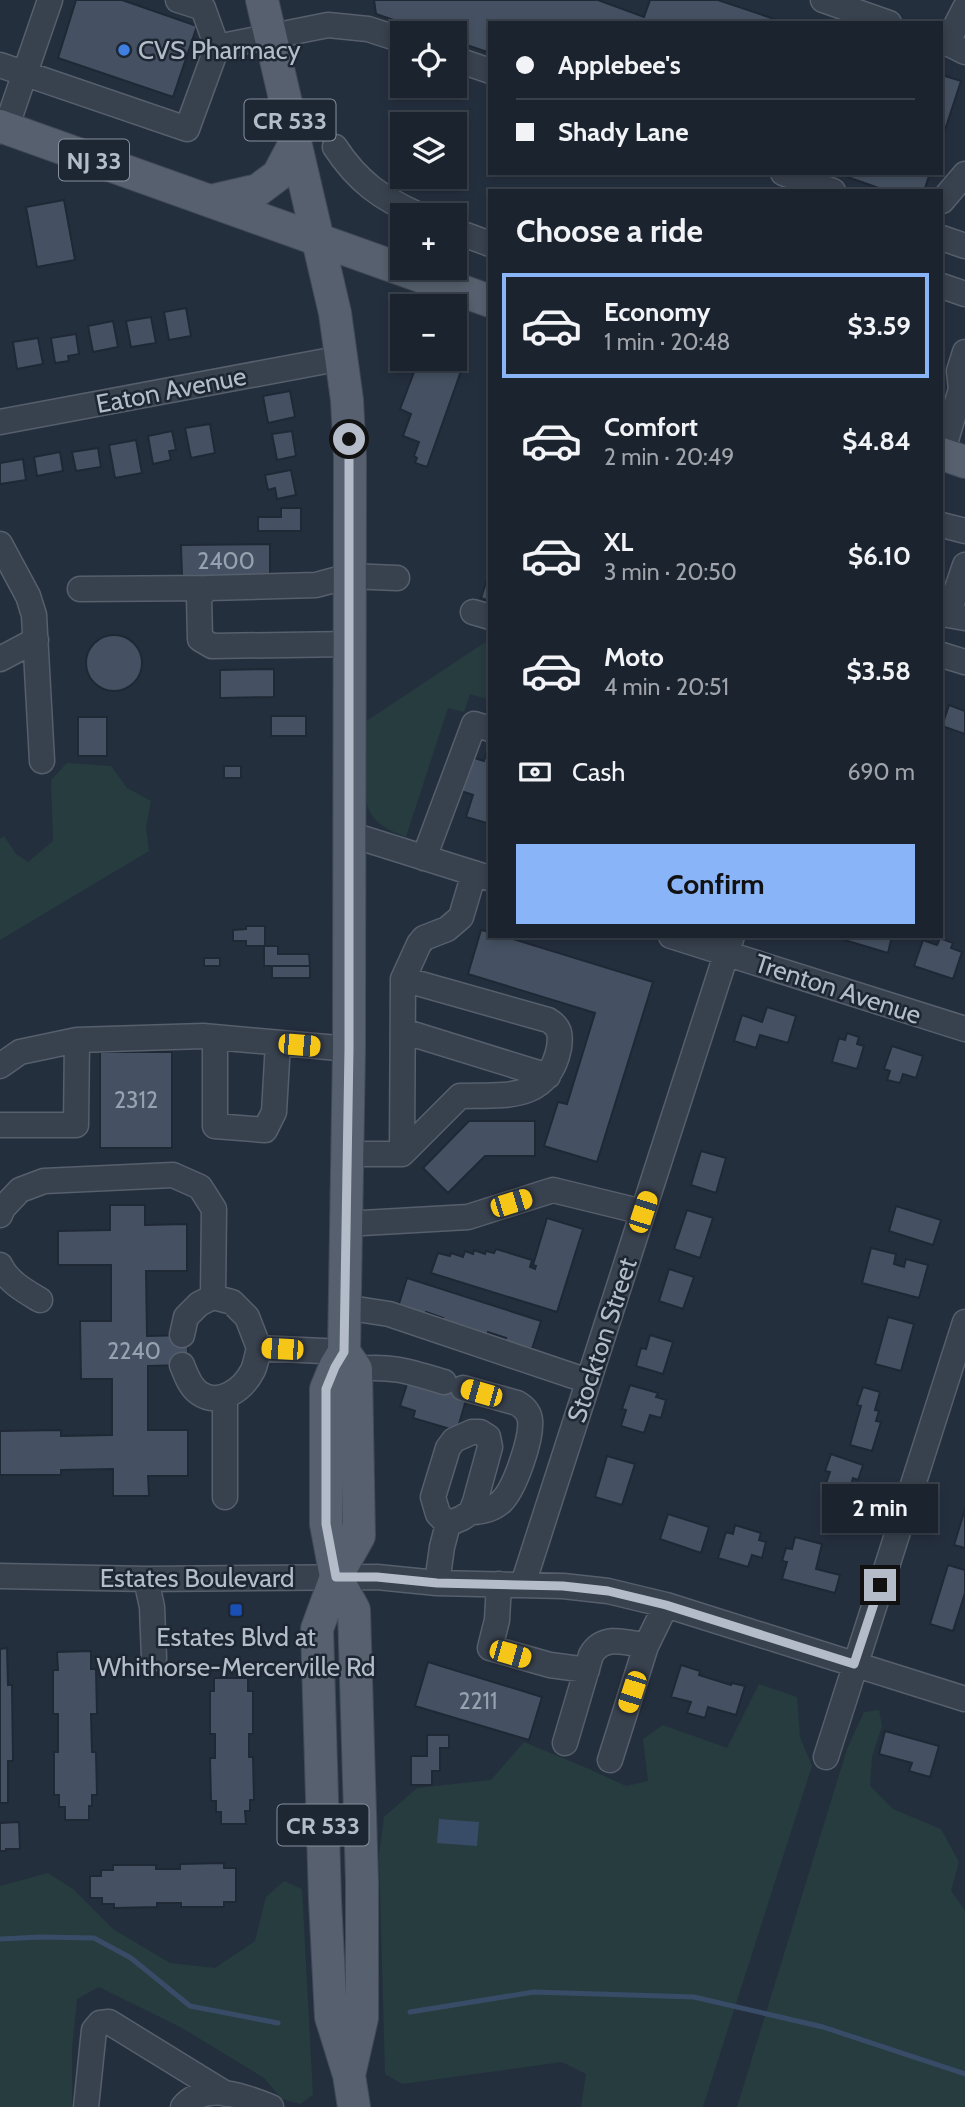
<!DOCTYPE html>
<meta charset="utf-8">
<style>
body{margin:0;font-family:Cabin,sans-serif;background:#242b36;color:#f1f3f6;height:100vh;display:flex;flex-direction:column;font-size:26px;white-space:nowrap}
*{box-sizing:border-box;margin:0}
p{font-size:23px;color:#a0a4aa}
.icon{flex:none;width:38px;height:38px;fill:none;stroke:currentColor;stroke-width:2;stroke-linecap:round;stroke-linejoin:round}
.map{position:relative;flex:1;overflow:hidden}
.details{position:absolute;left:488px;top:189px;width:455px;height:749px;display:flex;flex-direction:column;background:#1b232e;border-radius:0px;box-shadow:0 4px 10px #0003,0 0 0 2px #39404a}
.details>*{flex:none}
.guide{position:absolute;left:488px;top:21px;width:455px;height:154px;border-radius:0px;box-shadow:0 4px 10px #0003,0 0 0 2px #39404a;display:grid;align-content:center;height:154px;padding:0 28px;background:#1b232e}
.controls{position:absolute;left:390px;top:21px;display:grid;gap:14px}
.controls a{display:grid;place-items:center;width:77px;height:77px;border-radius:0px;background:#1b232e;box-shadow:0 4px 10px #0003,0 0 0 2px #39404a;font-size:35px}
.end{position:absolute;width:32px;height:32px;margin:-16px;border:9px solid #b4bcc9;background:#111;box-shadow:0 0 0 4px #111}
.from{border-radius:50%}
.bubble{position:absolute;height:49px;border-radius:0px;background:#1b232e;box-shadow:0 4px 10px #0003,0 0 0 2px #39404a;font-size:23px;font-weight:700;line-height:49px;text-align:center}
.car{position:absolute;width:21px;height:42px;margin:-21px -10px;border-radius:9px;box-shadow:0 0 5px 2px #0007;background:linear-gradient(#f5c518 24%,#345 0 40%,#f5c518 0 76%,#345 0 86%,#f5c518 0)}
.guide b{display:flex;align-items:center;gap:24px;height:66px;font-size:26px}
.guide b+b{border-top:2px solid #39404a}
.guide i{width:18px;height:18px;background:#f1f3f6}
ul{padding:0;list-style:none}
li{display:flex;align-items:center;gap:21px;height:105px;margin:0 14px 10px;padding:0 14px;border:4px solid transparent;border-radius:0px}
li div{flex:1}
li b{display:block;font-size:26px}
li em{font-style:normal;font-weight:700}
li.active{border-color:#8ab4f8}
li>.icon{width:63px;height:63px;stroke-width:1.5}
h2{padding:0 28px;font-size:32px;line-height:84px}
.pay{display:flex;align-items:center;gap:18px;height:77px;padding:0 28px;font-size:26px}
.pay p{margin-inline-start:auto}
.cta{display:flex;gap:14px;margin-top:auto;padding:14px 28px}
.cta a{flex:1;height:80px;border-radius:0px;background:#8ab4f8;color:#111;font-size:28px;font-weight:700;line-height:80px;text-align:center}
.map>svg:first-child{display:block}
.green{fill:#263c3f}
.water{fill:#394c67}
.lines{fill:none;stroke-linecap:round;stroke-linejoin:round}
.stream{stroke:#394c67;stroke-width:5}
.building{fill:#455162;stroke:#1f2835;stroke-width:2}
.minor-casing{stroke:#565f6c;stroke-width:27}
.major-casing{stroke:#414a57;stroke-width:34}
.minor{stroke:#38414e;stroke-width:24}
.major{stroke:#56606e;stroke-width:32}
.route{stroke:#b4bcc9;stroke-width:9}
.shop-dot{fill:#3f7fe0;stroke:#1d2633;stroke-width:2.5}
.transit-dot{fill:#1a4fb4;stroke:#1d2633;stroke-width:2.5}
.labels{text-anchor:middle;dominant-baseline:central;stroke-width:5;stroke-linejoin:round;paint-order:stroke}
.number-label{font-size:23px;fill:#98a1af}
.shield{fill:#1d2633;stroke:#878f9c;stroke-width:2}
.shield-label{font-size:24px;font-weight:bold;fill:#b4bcc9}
.poi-label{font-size:26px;fill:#b4bcc9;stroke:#1d2633;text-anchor:start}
.street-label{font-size:26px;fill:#b4bcc9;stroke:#1d2633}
</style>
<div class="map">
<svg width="965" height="2107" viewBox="0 0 965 2107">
<rect width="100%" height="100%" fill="#242f3e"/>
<path class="green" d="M490 639V700L470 694 464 712 448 708 406 837C386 829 370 822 366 800L365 722Z
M67 763 111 766 127 788 151 801 146 828 149 851 0 940V839L4 836 16 854 28 862 53 841 51 780Z
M759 1684 797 1697 800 1737 812 1766 703 2107H581L586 2074 562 2062 402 2084 385 2074 379 1854 384 1817 417 1788 491 1780 524 1742 589 1769 626 1786 648 1781 643 1739 663 1725 727 1748Z
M879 1710 882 1726 872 1757 870 1786 893 1809 941 1829 959 1862 951 1891 965 1910V2107H737L847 1749 864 1712Z
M48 1873 73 1889 113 1929 170 1963 215 1968 255 1941 266 1897 284 1881 302 1889 313 2095 300 2104 282 2099 264 2078 182 2028 99 1987 77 1999 72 2049V2107H0V1886Z"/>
<path class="water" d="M439 1819 479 1822 477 1846 437 1843Z"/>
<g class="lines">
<path class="stream" d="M0 1939 41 1937 94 1938 131 1958 190 2006 278 2023
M410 2012 534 1992 694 1997 823 2027 965 2074"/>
</g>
<path class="building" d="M76 0H122L197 26 173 97 58 58Z
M374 0H598L644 17 650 0H718L786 23H490V53L455 41V33H432L376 14Z
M942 75 961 81 942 139Z
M836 173H930L924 191H887Z
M64 200 75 260 37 267 26 207Z
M186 308 191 336 169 340 164 312Z
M151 317 156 343 131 347 126 321Z
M113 321 118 347 93 352 88 326Z
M76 334 79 354 68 356 69 361 55 363 51 338Z
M38 338 43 364 17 369 13 342Z
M419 359H426L461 371 427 467 415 463 417 458 414 456 419 442 403 436 411 414 400 409Z
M290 391 295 417 268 423 263 396Z
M210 424 215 453 191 458 185 428Z
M172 431 176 450 169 451 171 460 153 464 148 436Z
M292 431 296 456 277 460 272 434Z
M136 440 142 473 115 478 109 445Z
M98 448 101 467 76 471 72 452Z
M60 452 63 471 37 476 34 457Z
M23 459 26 480 0 484V463Z
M291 470 296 495 277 499 275 488 268 490 265 475Z
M281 508H301V531H258V517H281Z
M270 544V576L182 577 181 545Z
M490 570V601L481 598Z
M86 663a28 28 0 1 1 56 0a28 28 0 1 1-56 0Z
M274 669V697L220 698V670Z
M949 705 965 711V734L942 726Z
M271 716H306V736H271Z
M78 717H107V756H78Z
M490 742V824L466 817 473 795 458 790 468 756 484 761Z
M224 766H241V778H224Z
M246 926H265V946H278V954H309L310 966H264V946H246V941H233V930L246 929Z
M481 930 490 932V936H503L653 982 597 1162 544 1146 558 1102 567 1104 595 1013 468 974Z
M841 936H892L888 953 841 939Z
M940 938 953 943 951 948 962 952 953 979 914 966 923 940 937 945Z
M204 958H220V966H204Z
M272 966H310V978H272Z
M767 1007 796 1016 788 1043 760 1035 756 1048 734 1041 742 1015 762 1022Z
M847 1033 859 1037 857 1044 864 1046 857 1069 832 1062 839 1038 845 1040Z
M892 1046 923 1056 916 1078 903 1074 900 1083 887 1080 890 1071 884 1069Z
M100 1052H172V1148H100Z
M469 1121H535V1156H485L448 1193 423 1168Z
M701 1151 726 1158 716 1193 691 1185Z
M110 1205H145V1225L187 1224V1271H146L147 1336 188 1335V1365L148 1366V1430H188V1476H148L149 1496H113V1469L61 1470V1475H0V1431L61 1430V1436L112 1435V1379H81L80 1321H111V1265H58V1231L110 1230Z
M896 1206 941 1220 933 1245 889 1231Z
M687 1210 713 1218 700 1258 674 1249Z
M547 1218 583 1229 557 1312 431 1273 438 1253 450 1256 451 1253 463 1257 465 1251 473 1254 474 1250 485 1254 486 1251 494 1253 496 1249 532 1260 530 1267 535 1269 536 1266 533 1265Z
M871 1248 896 1254 894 1264 904 1267 906 1259 928 1265 919 1298 862 1283Z
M669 1269 694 1277 683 1309 659 1301Z
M407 1278 541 1321 532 1349 505 1341 506 1338 488 1332 487 1336 442 1322 443 1318 426 1312 424 1315 398 1307Z
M888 1317 914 1324 901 1371 875 1364Z
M650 1335 673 1342 663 1374 636 1366 641 1348 646 1349Z
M446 1376 465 1381 466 1400 457 1431 413 1418 415 1411 400 1406 408 1381Z
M630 1385 658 1393 656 1397 666 1400 661 1418 650 1415 644 1433 621 1426 626 1410 622 1409Z
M863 1387 880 1392 875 1410 879 1411 876 1421 881 1422 872 1451 850 1445 861 1406 857 1405Z
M831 1454 863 1465 858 1480 853 1478 847 1497 824 1489 830 1472 825 1471Z
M607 1456 635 1464 622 1505 595 1497Z
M965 1509V1548L954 1545Z
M668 1514 709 1527 701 1553 660 1539Z
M735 1525 761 1533 759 1540 766 1542 762 1558 752 1555 748 1567 718 1558 726 1532 733 1534Z
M795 1537 822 1544 816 1569 840 1575 835 1593 782 1579 787 1562 782 1561 786 1548 792 1549Z
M948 1565 965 1570V1593L953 1631 930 1624Z
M7 1648 8 1685H12L13 1761H8V1803H0V1649Z
M91 1651V1669H96L97 1714H91L92 1752H96L97 1795H92V1806H89V1820H65V1807H59V1795H54V1752H58V1714H53V1670H58L57 1652Z
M428 1662 542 1697 529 1740 415 1706Z
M681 1665 700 1671 699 1675 731 1685 732 1683 745 1686 736 1715 708 1707 705 1718 687 1713 691 1702 671 1697Z
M214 1678H248V1691H253V1734H249V1757H253L254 1800H250V1811H245L246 1824H221V1812H216V1801H211L210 1758H215V1734H210V1691H214Z
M885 1731 939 1746 930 1777 909 1771 912 1763 879 1754Z
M427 1735H449V1748H440V1771H432V1785H411V1756H427Z
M19 1822 20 1849H6V1851H0V1823Z
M224 1863V1868H236V1902H224V1907H181V1903H157V1907L114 1908V1904H102V1898H90V1876H101V1870H113V1865H156V1869H180V1864Z"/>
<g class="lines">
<defs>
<path id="minor" d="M823 0 889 23
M965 8 947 43 965 52
M217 47 328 25 368 29 402 40
M455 59 490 71
M0 65 187 129 217 47 203 8 178 0
M0 131 6 128 50 0
M335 147C358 182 381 198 419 215
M783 173 833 191
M942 201 965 174
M455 231 490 244
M942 238 965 246
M942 286 965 294
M0 422 342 358
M942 454 961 389 959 371 965 352
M942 525 965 531
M0 544 28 596 34 615 42 761
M965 565 948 615 965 618
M80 589 208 588
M473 612 490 617
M349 644 212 646 200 639 199 597 208 588 316 585 349 576 397 578
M942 655 965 662
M0 659 36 640
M349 834 489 878
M424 858 474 724 490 729
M671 936 965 1029
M403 1031 548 1076
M215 1037V1126L265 1130 274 1112 278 1043
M0 1066 20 1052 77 1040 203 1036 349 1049
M0 1125H76L77 1040
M347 1154H402L460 1096C504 1095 548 1102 559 1048 561 1034 560 1027 548 1020L403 979 419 944 424 938 447 929 461 917 474 873
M402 1154 403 979
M0 1215 3 1208 20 1190 44 1181 173 1175 200 1187 214 1209 213 1297
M345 1224 468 1217 553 1190 643 1212
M0 1265C8 1282 25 1291 40 1300
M344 1307 389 1314 588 1381
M182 1335 186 1317 199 1304 213 1297 232 1302 247 1317 259 1348
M182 1365C186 1375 190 1387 199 1393 220 1408 244 1388 253 1370 256 1363 257 1355 259 1348L344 1352
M356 1369C392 1365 411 1372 444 1382
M463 1388 517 1403C524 1407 529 1412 530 1420 532 1438 515 1489 501 1502 492 1510 482 1512 471 1512
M225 1397V1497
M472 1432H480L488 1437 490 1447 475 1502 471 1512 462 1518 448 1524 438 1514 433 1497 448 1448 454 1440Z
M0 1576 146 1579 377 1577 437 1583 563 1586 608 1591 666 1605 965 1699
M146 1579 152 1607 154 1658
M437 1583 442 1547 448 1524
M499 1584 497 1620 490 1648 550 1665 587 1670
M523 1584 732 936
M565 1743 591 1655C603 1634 626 1642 646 1646
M826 1757 965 1322
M610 1760 646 1646 666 1605
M86 2107 94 2030 100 2023 109 2022 226 2094
M183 2107C205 2081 244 2096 271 2107"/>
<path id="major" d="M262 0 335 313 347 400 350 458 349 1049 344 1352 335 1367 326 1389V1524L336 1577 354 1610 362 1882V2018L349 2075
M0 126 490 301
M210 201 258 190 278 175 295 143
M942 454 965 462
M344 1352 356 1369 359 1536 336 1577 317 1629 325 1900 331 2017 349 2075 354 2107"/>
</defs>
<use href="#minor" class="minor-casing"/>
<use href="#major" class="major-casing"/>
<use href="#minor" class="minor"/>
<use href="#major" class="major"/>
</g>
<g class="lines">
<path class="route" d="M349 439V1049L344 1352 335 1367 326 1389V1524L336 1577H377L437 1583 563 1586 608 1591 666 1605 854 1664 880 1585"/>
</g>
<circle class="shop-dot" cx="124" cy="50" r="7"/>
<rect class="transit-dot" x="229" y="1603" width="14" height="14" rx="3.5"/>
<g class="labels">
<g class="number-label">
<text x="226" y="561">2400</text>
<text x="136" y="1100">2312</text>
<text x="134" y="1351">2240</text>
<text x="478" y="1701">2211</text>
</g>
<g class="shield">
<rect x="244.5" y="99.5" width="91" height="41" rx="5"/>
<rect x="59" y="139.5" width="70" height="41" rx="5"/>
<rect x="277.5" y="1804.5" width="91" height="41" rx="5"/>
</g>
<g class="shield-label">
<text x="290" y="120">CR 533</text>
<text x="94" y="160">NJ 33</text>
<text x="323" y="1825">CR 533</text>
</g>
<g class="poi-label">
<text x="138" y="50">CVS Pharmacy</text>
<text x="236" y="1637" text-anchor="middle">Estates Blvd at<tspan x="236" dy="30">Whithorse-Mercerville Rd</tspan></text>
</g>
<g class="street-label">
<text transform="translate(171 390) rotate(-11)">Eaton Avenue</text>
<text transform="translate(838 989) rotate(18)">Trenton Avenue</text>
<text transform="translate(602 1340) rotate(-72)">Stockton Street</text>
<text x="197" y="1578">Estates Boulevard</text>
</g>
</g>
</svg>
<div class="controls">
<a><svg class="icon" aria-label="locate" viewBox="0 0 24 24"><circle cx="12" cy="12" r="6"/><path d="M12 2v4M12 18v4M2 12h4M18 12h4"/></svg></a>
<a><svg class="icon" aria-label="layers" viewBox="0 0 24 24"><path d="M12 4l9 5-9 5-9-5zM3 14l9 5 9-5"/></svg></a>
<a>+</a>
<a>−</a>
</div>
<i class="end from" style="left:349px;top:439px"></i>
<i class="end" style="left:880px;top:1585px"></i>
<div class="bubble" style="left:822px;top:1484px;width:116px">2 min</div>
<i class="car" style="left:299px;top:1045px;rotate:95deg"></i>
<i class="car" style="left:511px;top:1203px;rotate:73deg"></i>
<i class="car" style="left:643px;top:1212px;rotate:18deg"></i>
<i class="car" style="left:282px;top:1349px;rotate:273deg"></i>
<i class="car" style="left:481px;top:1393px;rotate:286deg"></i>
<i class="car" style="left:510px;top:1654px;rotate:106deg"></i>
<i class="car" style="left:632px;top:1692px;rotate:198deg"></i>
<div class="guide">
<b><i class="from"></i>Applebee's</b>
<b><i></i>Shady Lane</b>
</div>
<section class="details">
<h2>Choose a ride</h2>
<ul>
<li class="active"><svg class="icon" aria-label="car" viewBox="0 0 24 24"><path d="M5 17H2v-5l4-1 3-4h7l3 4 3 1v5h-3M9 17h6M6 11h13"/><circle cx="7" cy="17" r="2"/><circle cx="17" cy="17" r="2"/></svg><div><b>Economy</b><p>1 min · 20:48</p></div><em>$3.59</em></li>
<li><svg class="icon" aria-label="car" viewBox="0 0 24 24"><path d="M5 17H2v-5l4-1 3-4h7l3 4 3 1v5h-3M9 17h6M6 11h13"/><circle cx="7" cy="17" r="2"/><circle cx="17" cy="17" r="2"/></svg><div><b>Comfort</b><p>2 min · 20:49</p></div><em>$4.84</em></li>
<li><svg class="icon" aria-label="car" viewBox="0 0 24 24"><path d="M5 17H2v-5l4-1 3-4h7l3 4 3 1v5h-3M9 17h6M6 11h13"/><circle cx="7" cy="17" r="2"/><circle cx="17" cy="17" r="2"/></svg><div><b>XL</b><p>3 min · 20:50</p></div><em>$6.10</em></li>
<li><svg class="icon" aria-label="car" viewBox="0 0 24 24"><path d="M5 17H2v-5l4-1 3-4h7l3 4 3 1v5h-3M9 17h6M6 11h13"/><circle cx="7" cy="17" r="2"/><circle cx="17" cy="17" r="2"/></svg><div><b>Moto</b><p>4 min · 20:51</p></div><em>$3.58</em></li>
</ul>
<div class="pay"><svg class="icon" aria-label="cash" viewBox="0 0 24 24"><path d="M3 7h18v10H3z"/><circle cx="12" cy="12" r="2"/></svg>Cash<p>690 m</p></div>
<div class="cta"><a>Confirm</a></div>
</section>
</div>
